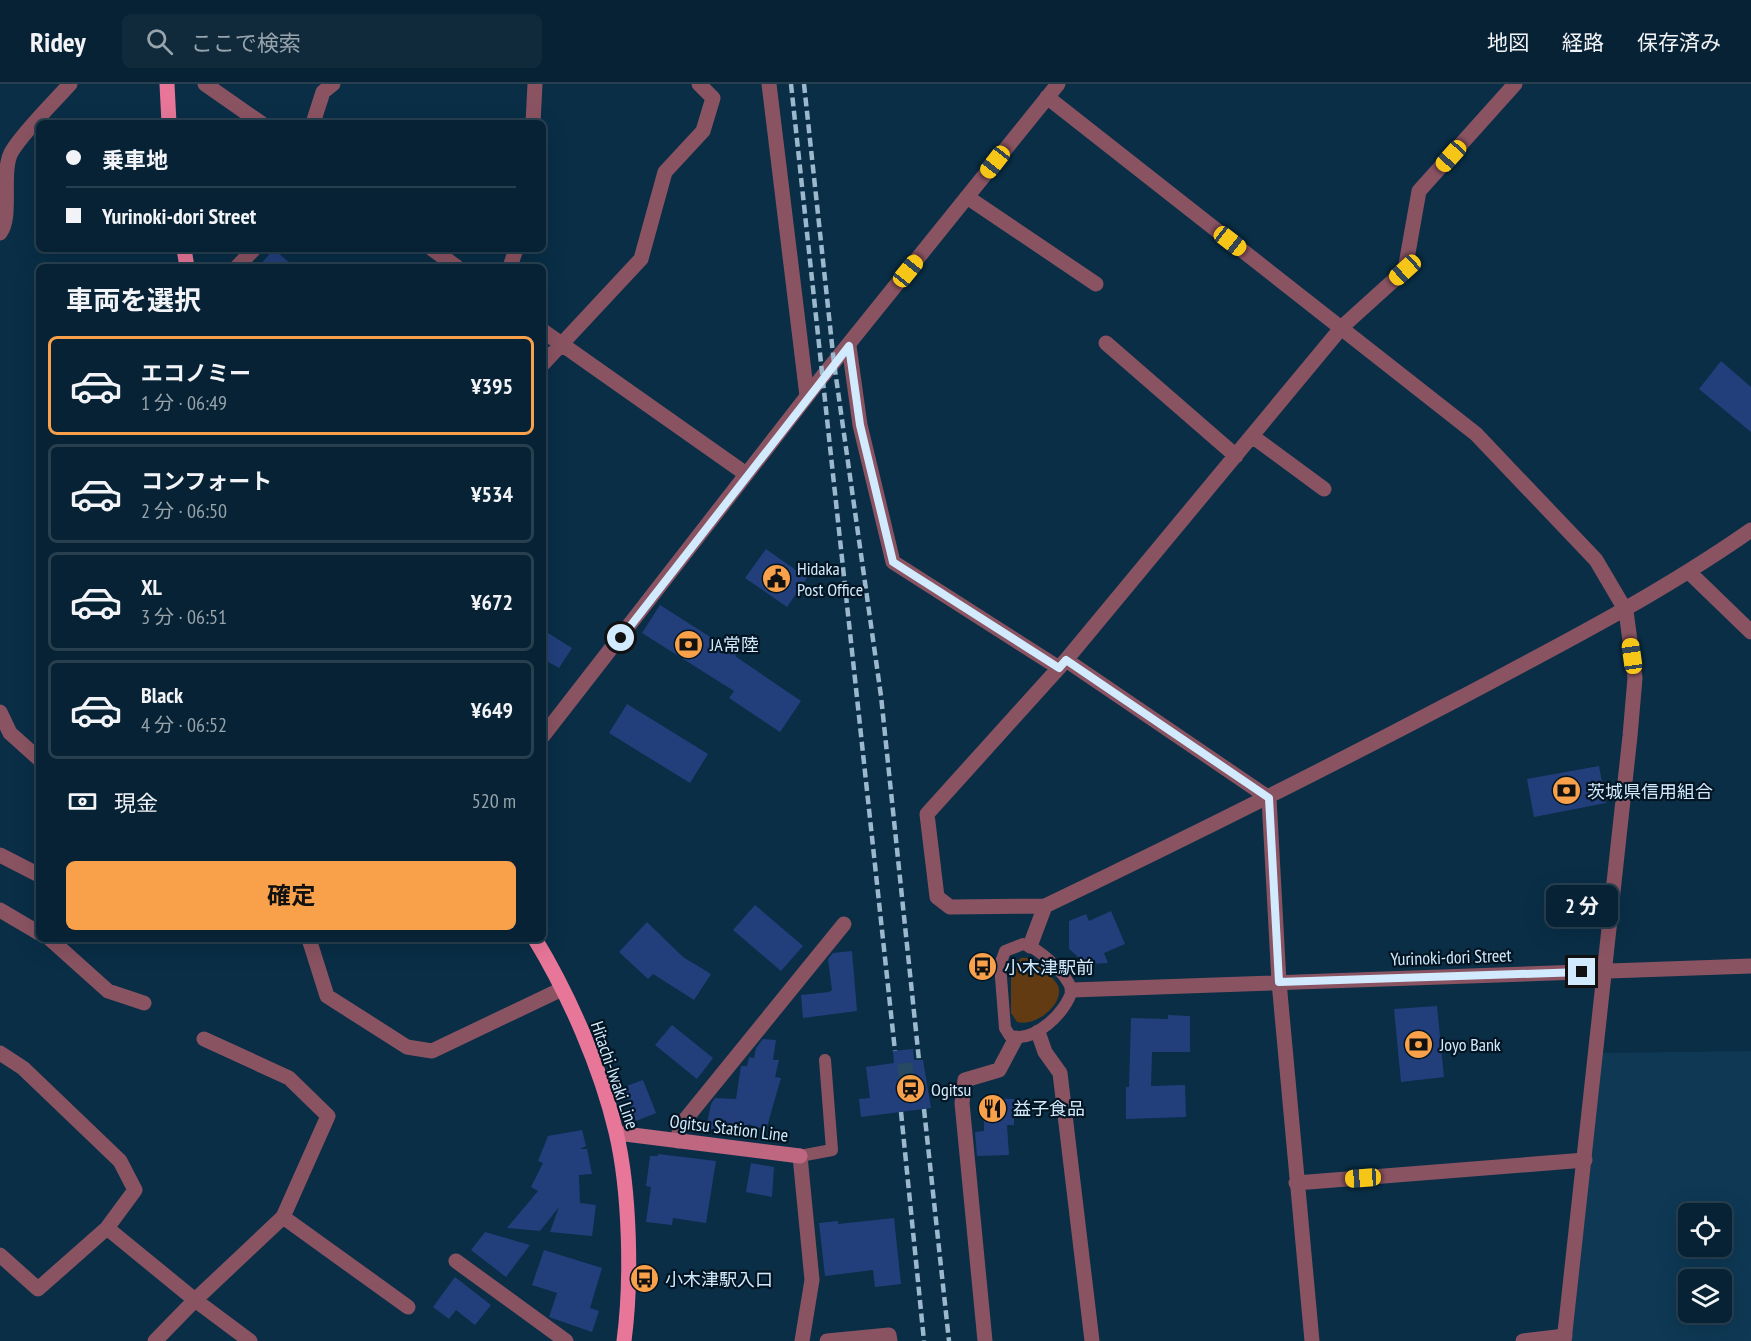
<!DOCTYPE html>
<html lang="ja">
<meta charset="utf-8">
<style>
body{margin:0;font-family:"PT Sans Narrow","Noto Sans JP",sans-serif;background:#102a3c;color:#f1f3f6;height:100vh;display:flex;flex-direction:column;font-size:22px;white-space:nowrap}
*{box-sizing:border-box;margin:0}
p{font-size:20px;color:#98a4ac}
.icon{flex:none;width:33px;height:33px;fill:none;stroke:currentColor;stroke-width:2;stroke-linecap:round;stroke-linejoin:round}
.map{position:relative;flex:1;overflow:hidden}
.panel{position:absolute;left:36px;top:180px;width:510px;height:678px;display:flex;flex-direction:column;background:#072234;border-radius:9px;box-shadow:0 6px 24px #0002,0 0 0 2px #283f4f}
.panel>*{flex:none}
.banner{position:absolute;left:36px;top:36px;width:510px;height:132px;border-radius:9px;box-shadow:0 6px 24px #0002,0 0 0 2px #283f4f;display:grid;align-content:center;height:132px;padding:0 30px;background:#072234}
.controls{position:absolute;left:1678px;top:1119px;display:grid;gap:12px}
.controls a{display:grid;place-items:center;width:54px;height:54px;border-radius:9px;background:#072234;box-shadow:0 6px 24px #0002,0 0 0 2px #283f4f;font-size:30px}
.end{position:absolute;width:27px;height:27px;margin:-14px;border:8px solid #d2eafe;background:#111;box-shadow:0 0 0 3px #111}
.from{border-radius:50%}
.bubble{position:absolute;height:42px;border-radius:9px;background:#072234;box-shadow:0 6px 24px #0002,0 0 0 2px #283f4f;font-size:20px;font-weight:700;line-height:42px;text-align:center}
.car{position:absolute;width:18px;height:36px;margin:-18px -9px;border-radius:8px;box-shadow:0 0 4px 2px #0007;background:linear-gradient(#f5c518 24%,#345 0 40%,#f5c518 0 76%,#345 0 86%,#f5c518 0)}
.banner b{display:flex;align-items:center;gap:21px;height:57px;font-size:22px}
.banner b+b{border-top:2px solid #283f4f}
.banner i{width:15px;height:15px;background:#f1f3f6}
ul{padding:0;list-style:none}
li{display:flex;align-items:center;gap:18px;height:99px;margin:0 12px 9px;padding:0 18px;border:3px solid #283f4f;border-radius:9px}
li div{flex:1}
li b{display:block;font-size:22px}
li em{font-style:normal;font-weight:700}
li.selected{border-color:#f8a14a}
li>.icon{width:54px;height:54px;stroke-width:1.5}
h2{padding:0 30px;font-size:27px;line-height:72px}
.pay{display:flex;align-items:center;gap:15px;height:66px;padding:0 30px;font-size:22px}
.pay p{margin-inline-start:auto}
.primary-button{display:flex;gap:12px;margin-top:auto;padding:12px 30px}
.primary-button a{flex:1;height:69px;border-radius:9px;background:#f8a14a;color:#111;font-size:24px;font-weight:700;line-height:69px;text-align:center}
header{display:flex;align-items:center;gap:36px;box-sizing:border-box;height:84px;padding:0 30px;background:#072234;border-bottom:2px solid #283f4f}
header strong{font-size:28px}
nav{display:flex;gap:33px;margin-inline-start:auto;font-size:21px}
.search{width:420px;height:54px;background:#102a3c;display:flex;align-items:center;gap:15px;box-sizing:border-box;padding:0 21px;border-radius:9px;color:#98a4ac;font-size:22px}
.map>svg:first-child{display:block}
.built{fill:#0e3854;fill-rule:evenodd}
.green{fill:#623b13}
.building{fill:#223f7c}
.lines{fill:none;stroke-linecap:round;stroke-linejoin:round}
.pedestrian-tunnel{stroke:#274a62;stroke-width:15;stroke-dasharray:15 8;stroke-linecap:butt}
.service{stroke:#8a5362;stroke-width:12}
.minor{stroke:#8a5362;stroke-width:15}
.tertiary{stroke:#8a5362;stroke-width:15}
.secondary{stroke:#bf6780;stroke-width:15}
.primary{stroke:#e77698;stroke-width:15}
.rail{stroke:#9cb8cd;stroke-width:4.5;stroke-dasharray:9 4.5;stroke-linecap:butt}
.route{stroke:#d2eafe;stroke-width:8}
.labels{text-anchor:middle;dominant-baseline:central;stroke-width:4.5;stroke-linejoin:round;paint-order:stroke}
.poi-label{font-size:18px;fill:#d2eafe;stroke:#031523;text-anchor:start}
.street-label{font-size:18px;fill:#d2eafe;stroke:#031523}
</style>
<header>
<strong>Ridey</strong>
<div class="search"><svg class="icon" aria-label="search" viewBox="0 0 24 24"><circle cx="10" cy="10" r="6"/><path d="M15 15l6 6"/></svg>ここで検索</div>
<nav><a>地図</a><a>経路</a><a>保存済み</a></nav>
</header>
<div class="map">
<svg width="1751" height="1257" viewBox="0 0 1751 1257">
<rect width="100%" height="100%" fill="#092e46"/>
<path class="built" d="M1751 967V1257H1570L1602 969ZM1689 1130H1722V1162H1689ZM1689 1196H1722V1228H1689Z"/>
<path class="green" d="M1021 874C1031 873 1034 878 1041 884 1047 890 1058 897 1059 905 1061 924 1033 943 1017 938L1011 929V883Z"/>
<path class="building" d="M274 165 294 183H258Z
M1721 277 1751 303V348L1699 305Z
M766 465 807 494 787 523 745 494Z
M660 521 737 570 735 572 801 617 780 648 729 614 734 607 642 549Z
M543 546 572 564 559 584 543 575Z
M627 620 708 670 690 699 609 649Z
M1599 682 1606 719 1534 733 1527 695Z
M755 821 803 862 781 887 733 846Z
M1111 827 1125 860 1104 869 1108 879 1086 880 1069 865V837L1086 830 1089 837Z
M647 838 683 873 711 890 694 916 653 890 648 895 619 868Z
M852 867 857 927 803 934 801 911 829 908 832 906 828 875 833 869Z
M1437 922 1444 993 1401 998 1394 925Z
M1168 931 1190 932V968H1152L1151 1002 1185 1001 1186 1033 1126 1035V1003H1129L1131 934 1168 935Z
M672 941 713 974 697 995 655 961Z
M763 955 776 956 773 976H779L775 993 781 994 766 1046 748 1040 747 1048 741 1047V1051L706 1044 711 1020 715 1014 736 1015 741 982H747L749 973 754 974 756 964Z
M913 965 914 976H923L931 1024 861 1033 859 1015 870 1014 866 983 894 979 893 967Z
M643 996 656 1029 636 1037 624 1003Z
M984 1014 1014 1015V1041H1007L1009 1071 977 1072 975 1048 984 1047Z
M582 1046 586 1062 580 1065H587L592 1090 579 1091 580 1119 596 1121 592 1152 550 1148 559 1123 540 1147 507 1144 538 1107 531 1103 543 1079 538 1077 548 1052Z
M658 1070 716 1077 706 1139 673 1134 672 1141 646 1138 651 1103 646 1102 650 1072H658Z
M751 1079 774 1083 772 1113 746 1108Z
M894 1134 901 1200 875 1203 873 1186 825 1192 819 1139 838 1137V1140Z
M485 1148 530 1161 506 1193 471 1166Z
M544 1166 602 1184 590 1224 599 1227 592 1248 549 1233 557 1209 532 1201Z
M455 1193 491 1221 475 1241 456 1226 449 1235 433 1223Z"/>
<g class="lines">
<path class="pedestrian-tunnel" d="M908 1017 905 979 910 978"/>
<path class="service" d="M1023 860C1040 864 1066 890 1072 906 1066 929 1034 959 1010 952L1005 944 1000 881 1005 867Z
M800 1072 832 1066 825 976"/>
<path class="minor" d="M205 0 261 39
M769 0 807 312
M313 39 323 8 333 0
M533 39 535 0
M967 113 1096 200
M0 149C13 132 0 87 12 67 25 46 53 19 70 0
M432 165 457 183
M237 183 254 165
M510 183 516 165
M543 247 746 390
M1106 259 1236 372
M849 262 860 341 893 478 1059 584
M543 280 641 175 665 88 703 47 713 14 699 0
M1252 352 1324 405
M1690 489 1751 548
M1066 576 1269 714 1279 898 1312 1257
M0 628 10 649 39 675
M1045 822 950 823 937 813 927 730 1066 576 1342 243 1405 186 1419 107 1515 0
M0 826 39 849
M50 855 108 907 144 919
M309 855 327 912 407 963 432 967 562 905
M1030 862 1045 822C1185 755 1323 686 1460 614 1560 561 1658 511 1751 446
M1038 948 1045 968 1060 989 1092 1257
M0 969 23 984 120 1077 135 1106 107 1144
M678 1057 680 1042 844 840
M800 1072 812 1196 802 1257
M1296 1099 1585 1076
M283 1133 408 1223
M0 1171 38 1205 107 1144 195 1216 283 1133 328 1032 289 994 204 955
M456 1177 566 1257
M155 1257 195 1216 250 1257
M827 1257 889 1251 890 1257
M985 1257 962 1019 965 996 999 986 1016 954
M1523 1257 1565 1252"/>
<path class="tertiary" d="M1047 13 1476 350 1596 476 1626 527 1635 594 1630 652 1564 1257
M543 652 822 293 1058 0
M0 771 39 791
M1072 906 1751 882"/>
<path class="secondary" d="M617 1049 800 1072"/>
<path class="primary" d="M167 0 169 39
M184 165 187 183
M535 855C569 911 601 984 616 1048 630 1107 632 1197 624 1257"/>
<path class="rail" d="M791 0 895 967
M804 0 834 279 881 612 919 976
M924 1025 949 1257
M901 1028 924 1257"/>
</g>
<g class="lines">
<path class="route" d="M621 554 849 262 860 341 893 478 1059 584 1066 576 1269 714 1279 898 1582 888"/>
</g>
<defs>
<symbol id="civic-disc" viewBox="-11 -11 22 22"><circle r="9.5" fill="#f8a14a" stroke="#031523"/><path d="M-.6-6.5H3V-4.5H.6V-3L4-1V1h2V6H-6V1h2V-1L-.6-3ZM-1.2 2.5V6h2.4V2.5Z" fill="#111"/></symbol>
<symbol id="bank-disc" viewBox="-11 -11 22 22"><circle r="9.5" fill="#f8a14a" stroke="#031523"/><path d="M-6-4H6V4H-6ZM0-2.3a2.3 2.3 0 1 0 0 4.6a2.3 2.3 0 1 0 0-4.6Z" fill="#111"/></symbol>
<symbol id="bus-disc" viewBox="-11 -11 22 22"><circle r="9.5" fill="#f8a14a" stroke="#031523"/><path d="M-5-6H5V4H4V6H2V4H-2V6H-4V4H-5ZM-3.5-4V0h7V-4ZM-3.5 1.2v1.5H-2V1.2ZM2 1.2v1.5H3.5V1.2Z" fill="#111"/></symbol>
<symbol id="station-disc" viewBox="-11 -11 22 22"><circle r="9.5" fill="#f8a14a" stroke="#031523"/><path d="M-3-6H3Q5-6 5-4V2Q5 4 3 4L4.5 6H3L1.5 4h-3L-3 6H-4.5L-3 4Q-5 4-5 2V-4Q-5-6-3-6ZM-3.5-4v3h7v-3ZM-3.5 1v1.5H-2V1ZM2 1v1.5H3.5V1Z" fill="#111"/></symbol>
<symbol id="restaurant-disc" viewBox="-11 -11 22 22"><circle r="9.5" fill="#f8a14a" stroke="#031523"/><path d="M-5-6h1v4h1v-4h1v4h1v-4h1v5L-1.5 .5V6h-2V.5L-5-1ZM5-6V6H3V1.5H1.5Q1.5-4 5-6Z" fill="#111"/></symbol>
</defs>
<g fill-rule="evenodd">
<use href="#civic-disc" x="760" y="478" width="33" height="33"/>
<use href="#bank-disc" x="672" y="544" width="33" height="33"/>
<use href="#bank-disc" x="1550" y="690" width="33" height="33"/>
<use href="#bus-disc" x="966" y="866" width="33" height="33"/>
<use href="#bank-disc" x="1402" y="944" width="33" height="33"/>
<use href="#station-disc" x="894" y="988" width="33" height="33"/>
<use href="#restaurant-disc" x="976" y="1008" width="33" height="33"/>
<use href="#bus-disc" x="628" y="1178" width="33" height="33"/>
</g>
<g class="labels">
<g class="poi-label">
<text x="797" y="484">Hidaka<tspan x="797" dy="21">Post Office</tspan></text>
<text x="710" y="560">JA常陸</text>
<text x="1587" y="707">茨城県信用組合</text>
<text x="1004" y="883">小木津駅前</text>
<text x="1440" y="960">Joyo Bank</text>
<text x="931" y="1005">Ogitsu</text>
<text x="1013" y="1024">益子食品</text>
<text x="665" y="1195">小木津駅入口</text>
</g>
<g class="street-label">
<text transform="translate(1451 873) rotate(-2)">Yurinoki-dori Street</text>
<text transform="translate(615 991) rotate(71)">Hitachi-Iwaki Line</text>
<text transform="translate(729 1044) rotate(7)">Ogitsu Station Line</text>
</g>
</g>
</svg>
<div class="controls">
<a><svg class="icon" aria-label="locate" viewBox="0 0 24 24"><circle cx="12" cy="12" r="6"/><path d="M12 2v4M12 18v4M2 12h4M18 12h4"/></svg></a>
<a><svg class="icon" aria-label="layers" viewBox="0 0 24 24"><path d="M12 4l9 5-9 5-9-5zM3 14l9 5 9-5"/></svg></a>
</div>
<i class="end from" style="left:621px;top:554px"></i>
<i class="end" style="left:1582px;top:888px"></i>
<div class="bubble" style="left:1546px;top:801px;width:72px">2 分</div>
<i class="car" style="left:1451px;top:72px;rotate:222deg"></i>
<i class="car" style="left:995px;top:78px;rotate:218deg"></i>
<i class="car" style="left:1230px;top:157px;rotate:128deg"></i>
<i class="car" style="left:1405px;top:186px;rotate:228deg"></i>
<i class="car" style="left:908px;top:187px;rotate:39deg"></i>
<i class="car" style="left:1632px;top:572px;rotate:352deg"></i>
<i class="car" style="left:1363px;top:1094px;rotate:266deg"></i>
<div class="banner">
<b><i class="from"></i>乗車地</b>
<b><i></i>Yurinoki-dori Street</b>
</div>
<section class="panel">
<h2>車両を選択</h2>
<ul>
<li class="selected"><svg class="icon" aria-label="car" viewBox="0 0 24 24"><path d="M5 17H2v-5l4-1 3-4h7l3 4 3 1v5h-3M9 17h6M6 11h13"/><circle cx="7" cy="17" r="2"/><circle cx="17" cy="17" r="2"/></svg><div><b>エコノミー</b><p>1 分 · 06:49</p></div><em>¥395</em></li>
<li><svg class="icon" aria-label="car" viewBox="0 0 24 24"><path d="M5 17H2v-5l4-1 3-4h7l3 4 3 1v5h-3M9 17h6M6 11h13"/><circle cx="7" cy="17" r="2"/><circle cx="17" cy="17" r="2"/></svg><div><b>コンフォート</b><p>2 分 · 06:50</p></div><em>¥534</em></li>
<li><svg class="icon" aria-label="car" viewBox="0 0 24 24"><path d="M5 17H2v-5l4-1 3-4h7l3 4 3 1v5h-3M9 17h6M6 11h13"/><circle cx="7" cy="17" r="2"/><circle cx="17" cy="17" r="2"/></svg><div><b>XL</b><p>3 分 · 06:51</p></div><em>¥672</em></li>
<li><svg class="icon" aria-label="car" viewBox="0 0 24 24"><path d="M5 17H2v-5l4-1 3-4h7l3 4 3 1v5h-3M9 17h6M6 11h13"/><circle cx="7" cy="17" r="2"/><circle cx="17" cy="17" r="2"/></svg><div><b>Black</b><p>4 分 · 06:52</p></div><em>¥649</em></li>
</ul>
<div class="pay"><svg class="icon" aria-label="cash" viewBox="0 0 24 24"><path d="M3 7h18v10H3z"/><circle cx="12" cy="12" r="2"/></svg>現金<p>520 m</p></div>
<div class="primary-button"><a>確定</a></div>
</section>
</div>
